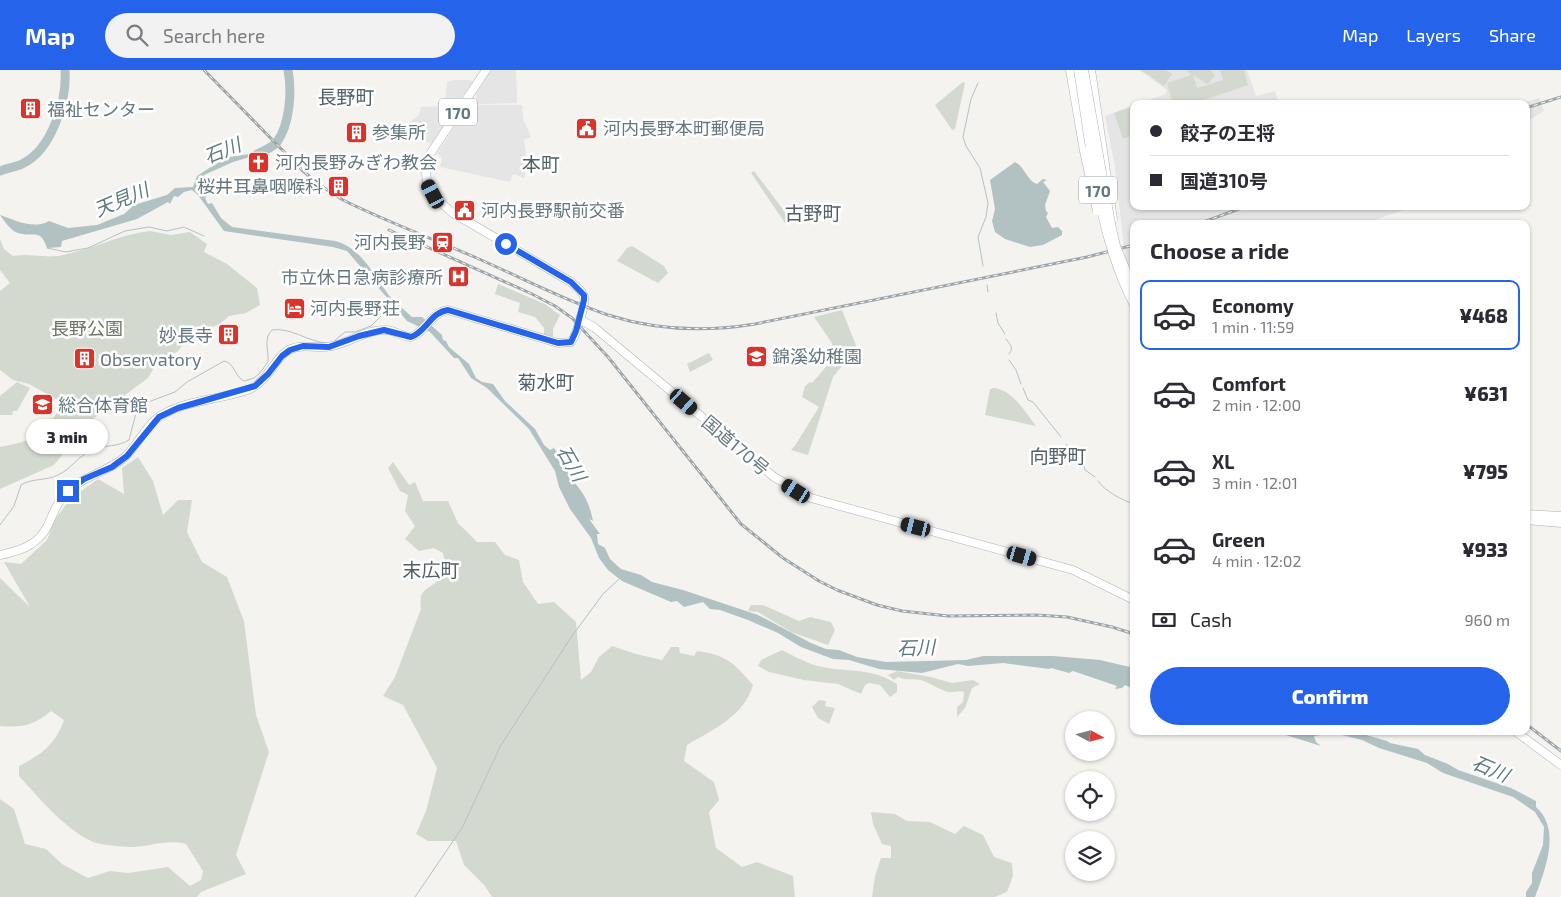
<!DOCTYPE html>
<meta charset="utf-8">
<style>
body{margin:0;font-family:"Exo 2","Noto Sans JP",sans-serif;background:#f2f2f3;color:#2b2b33;height:100vh;display:flex;flex-direction:column;font-size:19px;white-space:nowrap}
*{box-sizing:border-box;margin:0}
p{font-size:16px;color:#7c7c81}
.icon{flex:none;width:28px;height:28px;fill:none;stroke:currentColor;stroke-width:2;stroke-linecap:round;stroke-linejoin:round}
.map{position:relative;flex:1;overflow:hidden}
.sheet{position:absolute;left:1130px;top:150px;width:400px;height:515px;display:flex;flex-direction:column;background:#fff;border-radius:10px;box-shadow:0 1px 4px #0004}
.sheet>*{flex:none}
.hud{position:absolute;left:1130px;top:30px;width:400px;height:110px;border-radius:10px;box-shadow:0 1px 4px #0004;display:grid;align-content:center;height:110px;padding:0 20px;background:#fff}
.needle{width:32px;rotate:97deg}
.controls{position:absolute;left:1065px;top:641px;display:grid;gap:10px}
.controls a{display:grid;place-items:center;width:50px;height:50px;border-radius:50%;background:#fff;box-shadow:0 1px 4px #0004;font-size:25px}
.end{position:absolute;width:22px;height:22px;margin:-11px;border:6px solid #2563eb;background:#fff;box-shadow:0 0 0 2px #fff}
.from{border-radius:50%}
.bubble{position:absolute;height:35px;border-radius:18px;background:#fff;box-shadow:0 1px 4px #0004;font-size:16px;font-weight:800;line-height:35px;text-align:center}
.car{position:absolute;width:15px;height:30px;margin:-15px -8px;border-radius:6px;box-shadow:0 0 4px 1px #0007;background:linear-gradient(#222 24%,#8ab4d8 0 40%,#222 0 76%,#8ab4d8 0 86%,#222 0)}
.hud b{display:flex;align-items:center;gap:18px;height:48px;font-size:19px}
.hud b+b{border-top:1px solid #e1e1e2}
.hud i{width:12px;height:12px;background:#2b2b33}
ul{padding:0;list-style:none}
li{display:flex;align-items:center;gap:15px;height:70px;margin:0 10px 8px;padding:0 10px;border:2px solid transparent;border-radius:10px}
li div{flex:1}
li b{display:block;font-size:19px}
li em{font-style:normal;font-weight:800}
li.on{border-color:#2563eb}
li>.icon{width:45px;height:45px;stroke-width:1.5}
h2{padding:0 20px;font-size:22px;line-height:60px}
.pay{display:flex;align-items:center;gap:12px;height:55px;padding:0 20px;font-size:19px}
.pay p{margin-inline-start:auto}
.primary-button{display:flex;gap:10px;margin-top:auto;padding:10px 20px}
.primary-button a{flex:1;height:58px;border-radius:30px;background:#2563eb;color:#fff;font-size:20px;font-weight:800;line-height:58px;text-align:center}
header{display:flex;align-items:center;gap:30px;box-sizing:border-box;height:70px;padding:0 25px;background:#2563eb;color:#fff}
header strong{font-size:24px}
nav{display:flex;gap:28px;margin-inline-start:auto;font-size:18px}
.search{width:350px;height:45px;background:#f2f2f3;display:flex;align-items:center;gap:12px;box-sizing:border-box;padding:0 18px;border-radius:28px;color:#7c7c81;font-size:19px}
.map>svg:first-child{display:block}
.built{fill:#e4e5e4}
.green{fill:#d4d9cf}
.water{fill:#b2c2c3}
.lines{fill:none;stroke-linecap:round;stroke-linejoin:round}
.stream{stroke:#b2c2c3;stroke-width:1}
.river{stroke:#b2c2c3;stroke-width:9}
.highway-casing{stroke:#aeb3b5;stroke-width:9}
.highway{stroke:#fff;stroke-width:8}
.rail-casing{stroke:#9da5a8;stroke-width:3}
.rail{stroke:#fff;stroke-width:1;stroke-dasharray:4;stroke-linecap:butt}
.highway-bridge-casing{stroke:#aeb3b5;stroke-width:9;stroke-linecap:butt}
.highway-bridge{stroke:#fff;stroke-width:8}
.route{stroke:#2563eb;stroke-width:6}
.labels{text-anchor:middle;dominant-baseline:central;stroke-width:5;stroke-linejoin:round;paint-order:stroke}
.shield{fill:#fff;stroke:#93a0a5;stroke-width:1}
.shield-label{font-size:16px;font-weight:bold;fill:#65787f}
.poi-label{font-size:18px;fill:#65787f;stroke:#fff;text-anchor:start}
.park-label{font-size:18px;fill:#6b7763;stroke:#fff}
.street-label{font-size:18px;fill:#65787f;stroke:#fff}
.neighbourhood-label{font-size:19px;fill:#526065;stroke:#fff}
.water-label{font-size:19px;font-style:italic;fill:#607b7d;stroke:#fff}
</style>
<header>
<strong>Map</strong>
<div class="search"><svg class="icon" aria-label="search" viewBox="0 0 24 24"><circle cx="10" cy="10" r="6"/><path d="M15 15l6 6"/></svg>Search here</div>
<nav><a>Map</a><a>Layers</a><a>Share</a></nav>
</header>
<div class="map">
<svg width="1561" height="827" viewBox="0 0 1561 827">
<rect width="100%" height="100%" fill="#f4f3f0"/>
<path class="built" d="M491 0H516L517 33 477 34 476 24Z
M1139 0H1247L1256 26 1275 21 1279 34H1138L1166 24 1167 20Z
M454 10H471L472 13 457 34H445L447 12Z
M1539 28 1544 41 1526 52V34H1520Z
M468 35H522L523 48 531 67 524 70 527 92 524 108 513 104 510 112 440 97 442 88 437 84Z
M1134 35V136H1415L1363 154H1134V208L1125 186 1115 97 1105 46Z
M441 36 456 39 432 74 408 63 405 56 419 45 421 37Z"/>
<path class="green" d="M1141 0H1166L1172 4 1164 16Z
M1187 0H1210L1215 5 1210 12 1207 14 1193 5 1197 18 1223 10 1220 0H1244L1248 15 1192 34H1173L1167 13 1191 5Z
M963 12 965 13 955 59 952 60 935 35Z
M1134 36V65L1123 69 1114 43Z
M754 101 791 150 785 153 751 103Z
M150 161 171 165 190 162 207 174 204 182 227 194 257 218 260 235 246 243 229 246 221 253 188 269 177 282 158 291 148 308 89 352 54 395 0 419V377L19 373 43 364 63 333 29 314 13 310 0 300V221L10 213 0 200V169L4 179 13 186C29 183 47 189 63 185 93 179 120 164 150 161Z
M632 176 664 196 668 203 658 213 617 191 627 178Z
M498 214 545 234 560 245 553 259V267L544 266V258L535 247 518 242 520 233 495 224Z
M842 240 859 283 856 289 842 296 833 307 808 385 791 380 796 374 819 337 802 327 805 316 810 312 812 313 831 291 832 273 814 247Z
M709 283 713 290 690 302 687 294Z
M17 312 30 318 17 341H13L12 345H0V326Z
M994 318C1013 320 1025 342 1036 356L985 345 990 319Z
M138 387 153 411 163 445 178 430H192L187 462 202 492 227 507 244 551 256 645 269 682 236 785 246 804 201 822 197 827H0V729L14 739 25 774 46 779 62 794 88 808 110 801 128 803 168 797 190 816 201 810 203 801 186 774C168 769 152 776 133 777 124 777 99 775 91 771 64 758 39 728 19 706V696C42 684 55 675 64 650L51 641C34 655 23 658 0 656V508L30 537 4 492 21 494 47 470 54 451 70 429 98 409 124 424 122 398Z
M393 392 409 415 415 412 423 431H448L458 453 477 472H495L505 485 519 490 523 512 538 534 554 532 576 552 581 610 591 602 599 587 612 576 636 584 662 590 671 577H679L680 583 694 586 697 581C727 585 734 593 753 615 744 646 714 659 687 675L684 691 714 712 719 730 709 742 716 778 742 797 757 792 793 806 795 827H492L485 816 464 795 456 771H428L416 764 426 741 437 698 403 635 383 626 395 607 421 539C419 521 423 522 435 513 439 510 443 505 447 501L443 483 434 478 419 481 405 469 415 456 405 441 408 425 400 421 388 398Z
M751 535H763L799 551 810 547 831 552 835 560 828 575 791 562 758 542 748 541Z
M782 580C792 585 801 590 811 594 841 604 868 595 897 614V622L890 627 880 615 869 613 865 615 861 624 838 614 804 610 769 602 758 596 761 590Z
M897 601 931 607 952 613 973 610 980 614 972 618 965 638 957 647V637L963 632 964 622C958 620 954 623 948 622 938 619 930 613 921 610 913 608 906 611 898 607L894 610 888 605Z
M819 630 826 631 825 636 835 638 829 654 818 648 812 637Z
M871 742 895 744 907 751 930 752 955 764 964 756 983 765 994 787 1012 793 1013 806 1007 822 995 827H872L875 806 881 788H891V776L882 774 873 754Z"/>
<path class="water" d="M266 79 267 82 233 92 204 105 201 117 207 126 205 128 208 134 212 133 221 148 232 157 335 171C364 178 377 212 395 233L400 236 412 247H422L442 265 443 270 446 271 449 277 469 294 476 308 482 312 493 314 505 331 535 359 544 375 550 380 554 378 567 397 569 408C582 418 590 434 593 451L589 449 600 464H597L598 474 605 478 610 489 621 499 641 505 652 512 683 520 758 545 811 573 826 579 839 580 857 587 886 592 966 590 983 586H1053L1100 590 1134 598V619L1125 615 1122 618 1115 619 1117 616 1073 601 1069 603 1051 598 1049 599 1003 593 968 596 958 594 922 603 879 599 849 590 833 589 801 577 778 563 748 550 720 540 710 539 703 532 684 537 677 531 671 532 622 511 608 500 599 488 591 468 570 439 559 417 555 401 529 359 487 318 471 308 458 288H454L430 262 407 251 347 181 333 177 224 161 198 125 192 120 184 122 178 127 174 126 170 134 168 132 137 149 62 171 61 177 47 178C40 157 34 168 18 163 10 160 5 152 0 145 15 150 33 160 49 151L68 158 97 155 124 144 134 135 167 125 175 118 193 117 197 106 214 95 230 87 256 83Z
M1015 92C1025 97 1027 111 1037 114L1043 109 1047 110 1043 112 1050 121 1045 135 1046 141 1048 143 1046 147 1052 158 1058 157 1062 161V165L1043 175 1030 177 1005 169 995 162 992 151 995 139 990 110Z
M1273 661H1352L1387 671 1390 673 1418 679 1425 685 1448 694 1458 700 1511 718 1536 731V737C1561 759 1546 797 1535 827H1526V822L1532 813V803L1543 775 1544 757 1535 742 1513 727 1443 703 1427 693 1379 678 1362 670 1334 663 1314 666 1316 672 1321 676Z"/>
<g class="lines">
<path class="stream" d="M978 13 971 29 963 67 966 76 980 98 988 133 986 147 978 167 983 196
M47 178 66 182 88 178 125 161 149 157 167 161 184 157 204 166
M987 215 988 222
M386 241 392 234
M996 243 998 253 1005 264
M1006 269C1009 274 1015 277 1009 284
M333 272 345 262H355L371 256 381 246
M1009 290 1016 300 1021 314
M1023 318 1028 330 1033 332 1061 367
M1066 374 1076 388 1083 393 1085 400 1095 407
M1098 411C1105 421 1121 430 1134 434
M0 455 14 436 21 415C32 408 46 411 58 405 70 400 78 386 92 380 104 375 118 377 129 370L136 343 140 335 175 322 187 312 224 291C235 293 234 306 244 311L254 308 259 304 268 292C269 281 263 268 272 260 291 257 308 272 327 273
M415 827 462 758 501 675 572 566 603 524 619 509"/>
<path class="river" d="M257 84C263 81 272 78 277 72 290 54 292 21 288 0
M0 101C7 98 16 97 22 94 52 80 67 30 65 0"/>
<defs>
<path id="highway" d="M1070 0 1084 81
M1091 0 1113 149
M580 249 595 258 774 407 811 428 1073 500 1134 530
M1526 444 1561 446
M1526 450 1561 453
M0 485C19 481 37 476 47 457 54 443 57 430 70 419 87 405 109 401 125 387 138 375 145 356 160 346 187 329 222 330 250 319 268 311 273 291 287 281 301 272 317 280 332 276 349 273 367 259 386 260 395 260 402 267 411 267 426 262 431 242 448 240L558 273 571 272C576 266 586 234 584 227 583 221 575 216 571 212L453 143C432 127 419 111 430 84L486 0
M1515 661 1561 695"/>
</defs>
<use href="#highway" class="highway-casing"/>
<use href="#highway" class="highway"/>
<defs>
<path id="rail" d="M204 0 302 100 318 114 343 130C387 152 434 169 479 189 522 208 564 230 608 245 655 260 707 262 755 254L1087 187 1134 175
M1526 38 1561 27
M1198 154 1247 136
M389 160 530 223 555 236 572 248 608 287 741 454 783 488 819 511 837 520 877 535 902 541 948 546 1036 545 1067 547 1112 557 1134 564
M1526 654 1561 681"/>
</defs>
<use href="#rail" class="rail-casing"/>
<use href="#rail" class="rail"/>
<defs>
<path id="highway-bridge" d="M1078 0C1091 78 1097 164 1134 235
M1084 0 1112 159 1116 176 1134 220
M1084 81 1097 141"/>
</defs>
<use href="#highway-bridge" class="highway-bridge-casing"/>
<use href="#highway-bridge" class="highway-bridge"/>
</g>
<g class="lines">
<path class="route" d="M68 421 84 409 112 397 127 386 159 347 178 338 255 316 268 304 282 286 290 280 303 276 329 277 359 266 384 260 411 267C426 262 431 242 448 240L558 273 571 272 576 261 584 230V225L571 212 506 174"/>
</g>
<defs>
<symbol id="building-square" viewBox="-11 -11 22 22"><rect x="-9" y="-9" width="18" height="18" rx="4" fill="#d8342c" stroke="#fff"/><path d="M-4-6H4V6H1V3H-1V6H-4ZM-2.5-4.3h1.7v1.8h-1.7ZM.8-4.3h1.7v1.8H.8ZM-2.5-1h1.7V.8h-1.7ZM.8-1h1.7V.8H.8Z" fill="#fff"/></symbol>
<symbol id="civic-square" viewBox="-11 -11 22 22"><rect x="-9" y="-9" width="18" height="18" rx="4" fill="#d8342c" stroke="#fff"/><path d="M-.6-6.5H3V-4.5H.6V-3L4-1V1h2V6H-6V1h2V-1L-.6-3ZM-1.2 2.5V6h2.4V2.5Z" fill="#fff"/></symbol>
<symbol id="church-square" viewBox="-11 -11 22 22"><rect x="-9" y="-9" width="18" height="18" rx="4" fill="#d8342c" stroke="#fff"/><path d="M-1.2-6h2.4v3.5h3.3v2.4h-3.3V6h-2.4V-.1h-3.3v-2.4h3.3Z" fill="#fff"/></symbol>
<symbol id="station-square" viewBox="-11 -11 22 22"><rect x="-9" y="-9" width="18" height="18" rx="4" fill="#d8342c" stroke="#fff"/><path d="M-3-6H3Q5-6 5-4V2Q5 4 3 4L4.5 6H3L1.5 4h-3L-3 6H-4.5L-3 4Q-5 4-5 2V-4Q-5-6-3-6ZM-3.5-4v3h7v-3ZM-3.5 1v1.5H-2V1ZM2 1v1.5H3.5V1Z" fill="#fff"/></symbol>
<symbol id="hospital-square" viewBox="-11 -11 22 22"><rect x="-9" y="-9" width="18" height="18" rx="4" fill="#d8342c" stroke="#fff"/><path d="M-5-5h3v3.5h4V-5h3V5h-3V1.5h-4V5h-3Z" fill="#fff"/></symbol>
<symbol id="hotel-square" viewBox="-11 -11 22 22"><rect x="-9" y="-9" width="18" height="18" rx="4" fill="#d8342c" stroke="#fff"/><path d="M-6-4.5h1.5V1H6V5H4.5V3h-9V5H-6ZM-4 0a1.8 1.8 0 1 1 3.6 0ZM.5 0V-2.5h3Q6-2.5 6 0Z" fill="#fff"/></symbol>
<symbol id="school-square" viewBox="-11 -11 22 22"><rect x="-9" y="-9" width="18" height="18" rx="4" fill="#d8342c" stroke="#fff"/><path d="M0-5L7-2L0 1L-7-2ZM-4 1L0 2.5L4 1V4Q0 6-4 4Z" fill="#fff"/></symbol>
</defs>
<g fill-rule="evenodd">
<use href="#building-square" x="18" y="26" width="25" height="25"/>
<use href="#civic-square" x="574" y="46" width="25" height="25"/>
<use href="#building-square" x="344" y="50" width="25" height="25"/>
<use href="#church-square" x="246" y="80" width="25" height="25"/>
<use href="#building-square" x="326" y="104" width="25" height="25"/>
<use href="#civic-square" x="452" y="128" width="25" height="25"/>
<use href="#station-square" x="430" y="160" width="25" height="25"/>
<use href="#hospital-square" x="446" y="194" width="25" height="25"/>
<use href="#hotel-square" x="282" y="226" width="25" height="25"/>
<use href="#building-square" x="216" y="252" width="25" height="25"/>
<use href="#school-square" x="744" y="274" width="25" height="25"/>
<use href="#building-square" x="72" y="276" width="25" height="25"/>
<use href="#school-square" x="30" y="322" width="25" height="25"/>
</g>
<g class="labels">
<g class="shield">
<rect x="439" y="28.5" width="38" height="27" rx="4"/>
<rect x="1079" y="106.5" width="38" height="27" rx="4"/>
</g>
<g class="shield-label">
<text x="458" y="42">170</text>
<text x="1098" y="120">170</text>
</g>
<g class="poi-label">
<text x="47" y="39">福祉センター</text>
<text x="603" y="58">河内長野本町郵便局</text>
<text x="372" y="62">参集所</text>
<text x="275" y="92">河内長野みぎわ教会</text>
<text x="323" y="116" text-anchor="end">桜井耳鼻咽喉科</text>
<text x="481" y="140">河内長野駅前交番</text>
<text x="426" y="172" text-anchor="end">河内長野</text>
<text x="443" y="207" text-anchor="end">市立休日急病診療所</text>
<text x="310" y="238">河内長野荘</text>
<text x="213" y="265" text-anchor="end">妙長寺</text>
<text x="772" y="286">錦溪幼稚園</text>
<text x="100" y="289">Observatory</text>
<text x="58" y="335">総合体育館</text>
</g>
<g class="park-label">
<text x="87" y="258">長野公園</text>
</g>
<g class="street-label">
<text transform="translate(736 375) rotate(40)">国道170号</text>
</g>
<g class="neighbourhood-label">
<text x="346" y="26">長野町</text>
<text x="541" y="93">本町</text>
<text x="813" y="142">古野町</text>
<text x="546" y="311">菊水町</text>
<text x="1058" y="385">向野町</text>
<text x="431" y="499">末広町</text>
</g>
<g class="water-label">
<text transform="translate(222 80) rotate(-22)">石川</text>
<text transform="translate(121 129) rotate(-23)">天見川</text>
<text transform="translate(572 393) rotate(60)">石川</text>
<text transform="translate(916 577) rotate(-2)">石川</text>
<text transform="translate(1491 698) rotate(23)">石川</text>
</g>
</g>
</svg>
<div class="controls">
<a><svg class="needle" viewBox="-14 -14 28 28"><path d="M0-13l5 13h-10z" fill="#e53935"/><path d="M0 13l5-13h-10z" fill="#7c7c81"/></svg></a>
<a><svg class="icon" aria-label="locate" viewBox="0 0 24 24"><circle cx="12" cy="12" r="6"/><path d="M12 2v4M12 18v4M2 12h4M18 12h4"/></svg></a>
<a><svg class="icon" aria-label="layers" viewBox="0 0 24 24"><path d="M12 4l9 5-9 5-9-5zM3 14l9 5 9-5"/></svg></a>
</div>
<i class="end from" style="left:506px;top:174px"></i>
<i class="end" style="left:68px;top:421px"></i>
<div class="bubble" style="left:26px;top:349px;width:82px">3 min</div>
<i class="car" style="left:433px;top:124px;rotate:332deg"></i>
<i class="car" style="left:684px;top:332px;rotate:131deg"></i>
<i class="car" style="left:796px;top:421px;rotate:302deg"></i>
<i class="car" style="left:916px;top:457px;rotate:284deg"></i>
<i class="car" style="left:1022px;top:486px;rotate:106deg"></i>
<div class="hud">
<b><i class="from"></i>餃子の王将</b>
<b><i></i>国道310号</b>
</div>
<section class="sheet">
<h2>Choose a ride</h2>
<ul>
<li class="on"><svg class="icon" aria-label="car" viewBox="0 0 24 24"><path d="M5 17H2v-5l4-1 3-4h7l3 4 3 1v5h-3M9 17h6M6 11h13"/><circle cx="7" cy="17" r="2"/><circle cx="17" cy="17" r="2"/></svg><div><b>Economy</b><p>1 min · 11:59</p></div><em>¥468</em></li>
<li><svg class="icon" aria-label="car" viewBox="0 0 24 24"><path d="M5 17H2v-5l4-1 3-4h7l3 4 3 1v5h-3M9 17h6M6 11h13"/><circle cx="7" cy="17" r="2"/><circle cx="17" cy="17" r="2"/></svg><div><b>Comfort</b><p>2 min · 12:00</p></div><em>¥631</em></li>
<li><svg class="icon" aria-label="car" viewBox="0 0 24 24"><path d="M5 17H2v-5l4-1 3-4h7l3 4 3 1v5h-3M9 17h6M6 11h13"/><circle cx="7" cy="17" r="2"/><circle cx="17" cy="17" r="2"/></svg><div><b>XL</b><p>3 min · 12:01</p></div><em>¥795</em></li>
<li><svg class="icon" aria-label="car" viewBox="0 0 24 24"><path d="M5 17H2v-5l4-1 3-4h7l3 4 3 1v5h-3M9 17h6M6 11h13"/><circle cx="7" cy="17" r="2"/><circle cx="17" cy="17" r="2"/></svg><div><b>Green</b><p>4 min · 12:02</p></div><em>¥933</em></li>
</ul>
<div class="pay"><svg class="icon" aria-label="cash" viewBox="0 0 24 24"><path d="M3 7h18v10H3z"/><circle cx="12" cy="12" r="2"/></svg>Cash<p>960 m</p></div>
<div class="primary-button"><a>Confirm</a></div>
</section>
</div>
